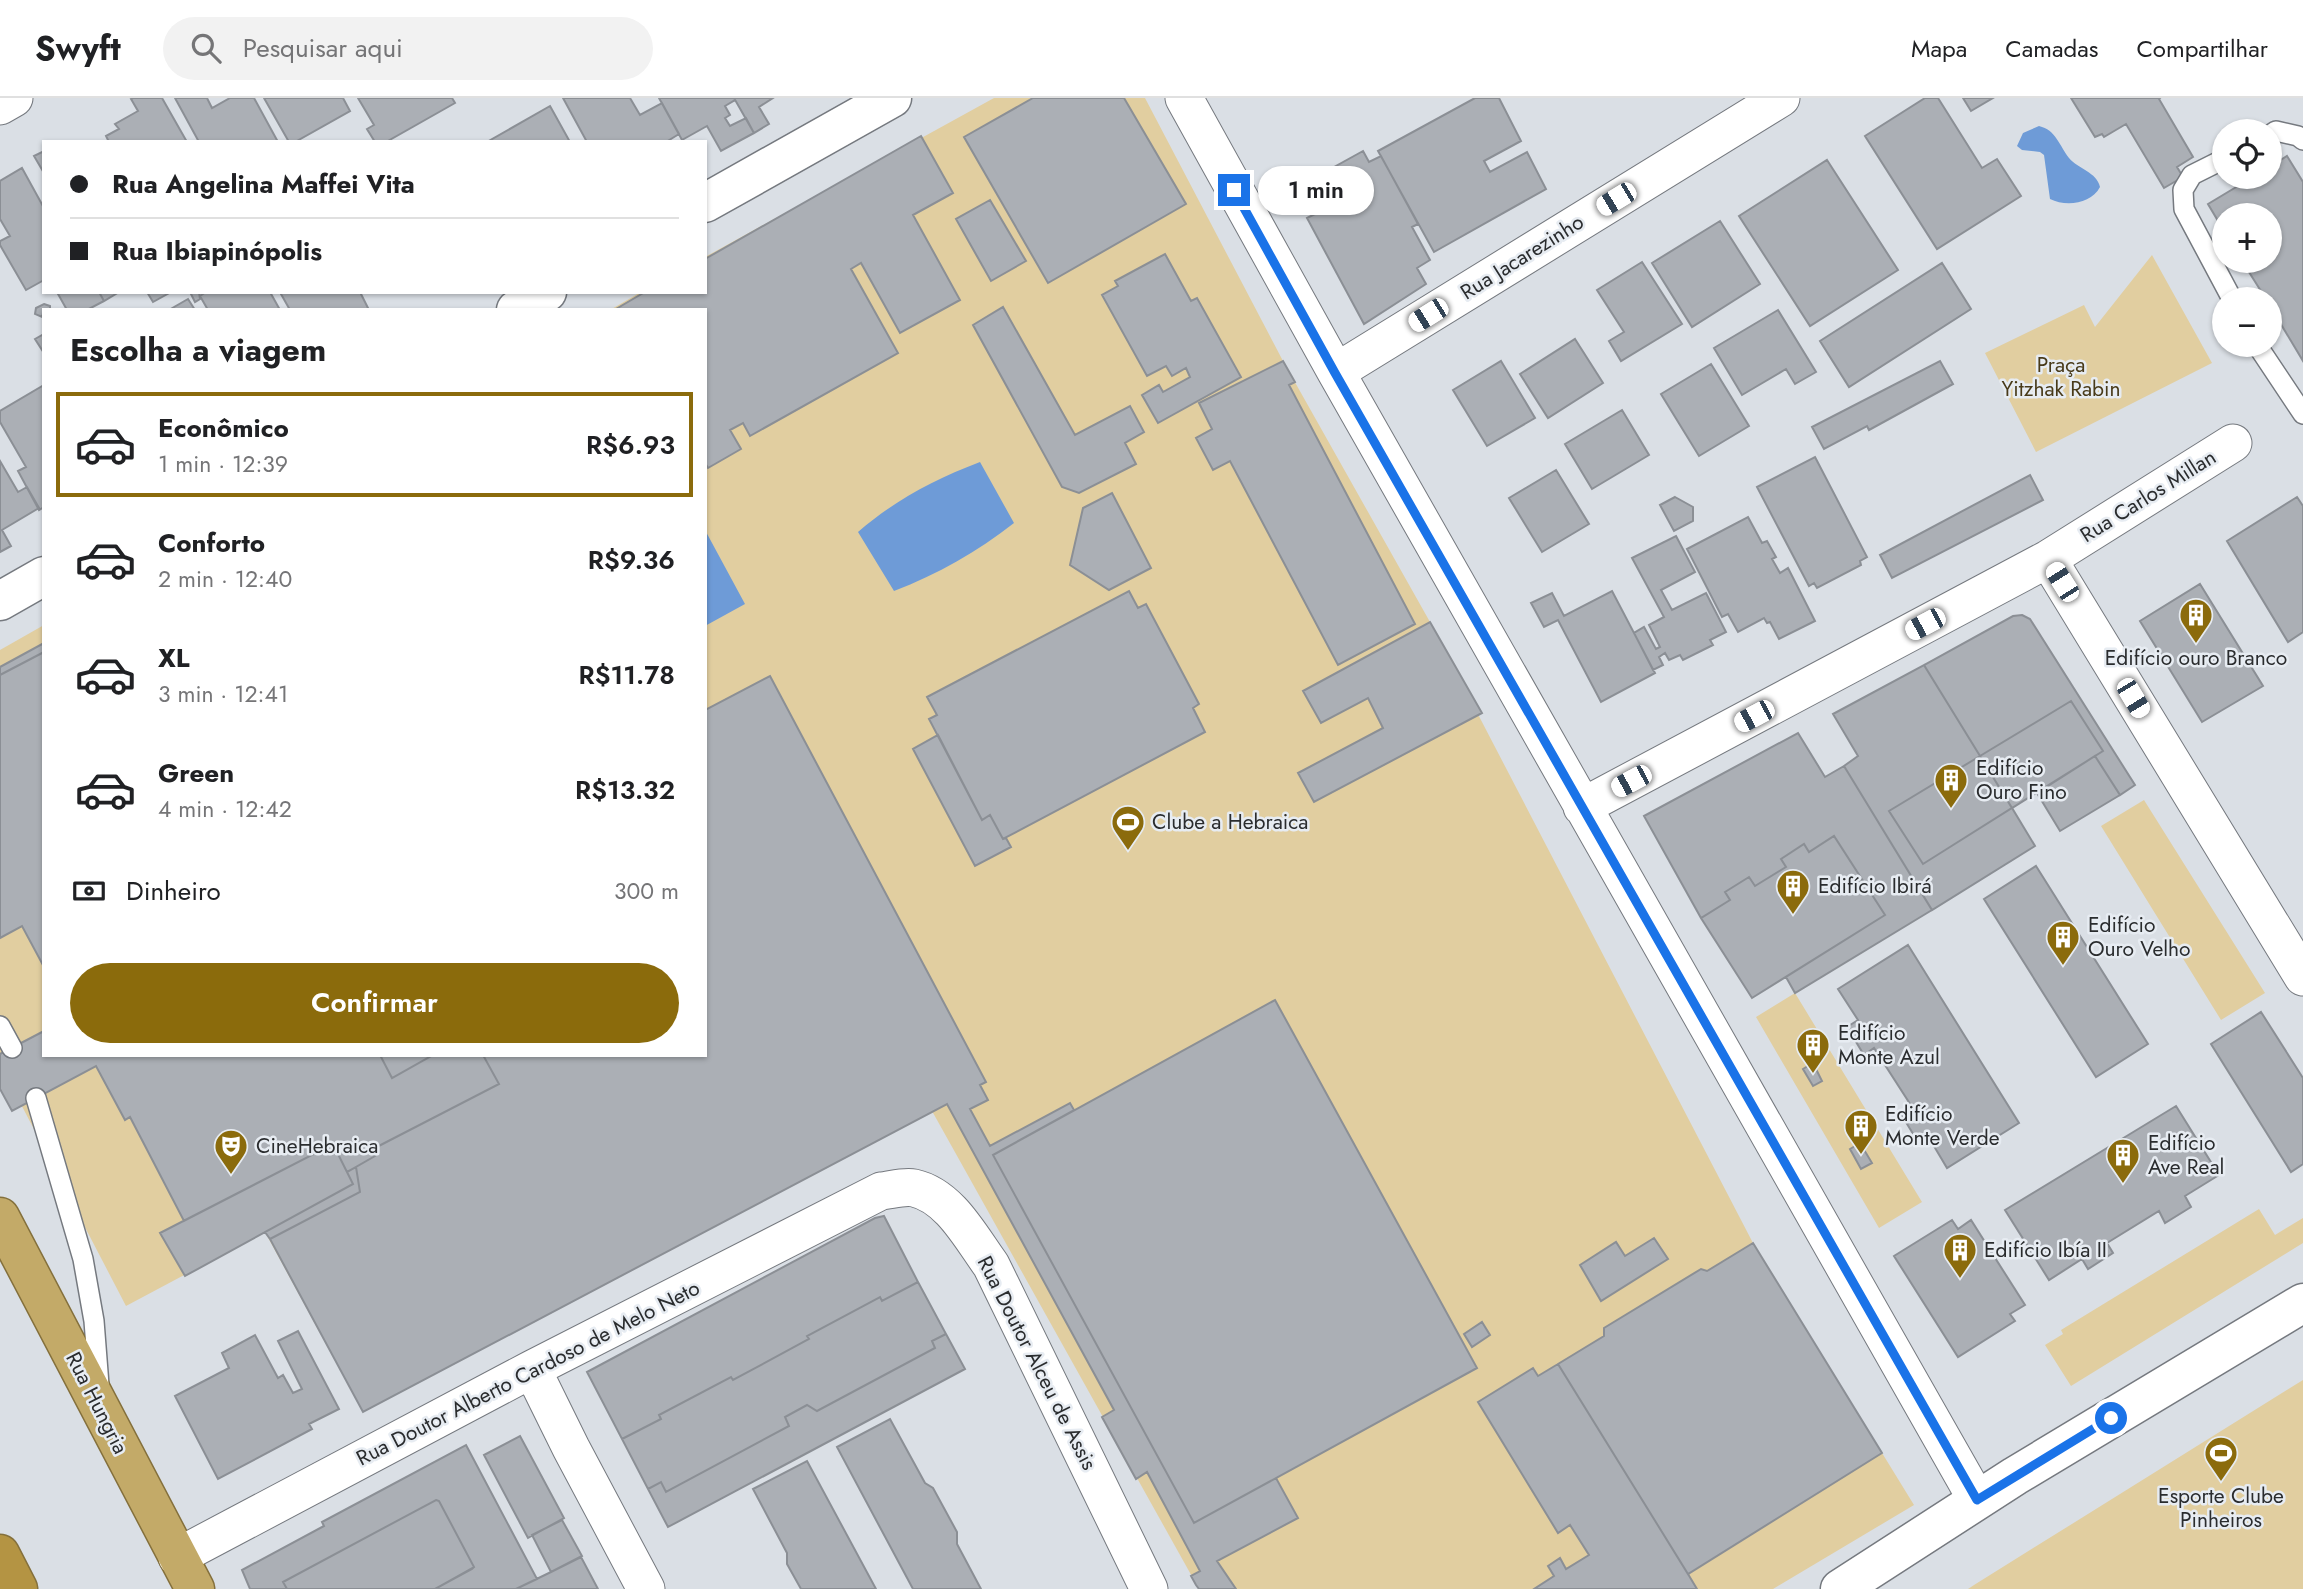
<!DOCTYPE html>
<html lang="pt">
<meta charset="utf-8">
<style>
body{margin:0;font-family:Jost,sans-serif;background:#f2f2f2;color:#202124;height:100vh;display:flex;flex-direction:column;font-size:26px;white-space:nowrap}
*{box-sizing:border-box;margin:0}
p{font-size:23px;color:#757577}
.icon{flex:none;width:38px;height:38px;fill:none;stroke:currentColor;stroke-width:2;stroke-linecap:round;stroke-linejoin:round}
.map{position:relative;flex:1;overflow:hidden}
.details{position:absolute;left:42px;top:210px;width:665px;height:749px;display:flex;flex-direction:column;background:#fff;border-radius:0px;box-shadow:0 2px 5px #0004}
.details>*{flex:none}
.guide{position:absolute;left:42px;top:42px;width:665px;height:154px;border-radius:0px;box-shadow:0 2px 5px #0004;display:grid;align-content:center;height:154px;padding:0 28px;background:#fff}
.controls{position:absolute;left:2212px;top:21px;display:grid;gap:14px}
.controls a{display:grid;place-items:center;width:70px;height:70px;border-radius:50%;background:#fff;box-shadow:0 2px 5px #0004;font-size:35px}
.end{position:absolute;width:32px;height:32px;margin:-16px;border:9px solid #1a73e8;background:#fff;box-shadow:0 0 0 4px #fff}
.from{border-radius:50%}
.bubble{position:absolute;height:49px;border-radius:24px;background:#fff;box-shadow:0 2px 5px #0004;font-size:23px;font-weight:600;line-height:49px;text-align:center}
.car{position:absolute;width:21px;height:42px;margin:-21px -10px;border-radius:9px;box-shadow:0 0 5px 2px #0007;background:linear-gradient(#fff 24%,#345 0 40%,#fff 0 76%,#345 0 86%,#fff 0)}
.guide b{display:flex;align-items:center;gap:24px;height:66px;font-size:26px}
.guide b+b{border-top:2px solid #e0e0e0}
.guide i{width:18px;height:18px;background:#202124}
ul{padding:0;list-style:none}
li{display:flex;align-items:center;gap:21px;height:105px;margin:0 14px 10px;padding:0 14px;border:4px solid transparent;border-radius:0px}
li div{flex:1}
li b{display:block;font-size:26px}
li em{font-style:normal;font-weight:600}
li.on{border-color:#8b6b0c}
li>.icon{width:63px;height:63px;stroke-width:1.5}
h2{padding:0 28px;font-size:32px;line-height:84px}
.pay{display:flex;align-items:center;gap:18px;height:77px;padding:0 28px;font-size:26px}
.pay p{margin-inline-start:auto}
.button{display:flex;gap:14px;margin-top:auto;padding:14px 28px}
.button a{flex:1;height:80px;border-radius:42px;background:#8b6b0c;color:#fff;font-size:28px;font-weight:600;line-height:80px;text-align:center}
header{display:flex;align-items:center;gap:42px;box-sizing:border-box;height:98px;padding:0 35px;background:#fff;border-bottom:2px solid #e0e0e0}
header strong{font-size:33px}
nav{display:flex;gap:38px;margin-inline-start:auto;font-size:24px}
.search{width:490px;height:63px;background:#f2f2f2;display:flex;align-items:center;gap:18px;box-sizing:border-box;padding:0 24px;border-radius:38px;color:#757577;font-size:26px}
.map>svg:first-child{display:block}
.green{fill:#e1cea0}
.water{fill:#6e9bd7}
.building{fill:#abafb5;stroke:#8b8f95;stroke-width:2}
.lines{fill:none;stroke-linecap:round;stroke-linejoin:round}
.service-casing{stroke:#75797f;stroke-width:22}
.minor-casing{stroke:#75797f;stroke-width:39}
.tertiary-casing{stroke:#75797f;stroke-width:41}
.trunk-casing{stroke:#84703c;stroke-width:41}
.motorway-casing{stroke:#84703c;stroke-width:41}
.service{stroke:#fff;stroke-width:19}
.minor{stroke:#fff;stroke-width:37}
.tertiary{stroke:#fff;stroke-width:38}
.trunk{stroke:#c3aa68;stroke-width:38}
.motorway{stroke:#b49443;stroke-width:38}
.route{stroke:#1a73e8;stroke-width:9}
.labels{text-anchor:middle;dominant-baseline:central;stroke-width:5;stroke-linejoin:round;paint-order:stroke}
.street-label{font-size:21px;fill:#2a2c2e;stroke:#e7ecf2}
.park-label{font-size:21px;fill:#483a19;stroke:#e7ecf2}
.poi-label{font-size:21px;fill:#2a2c2e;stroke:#e7ecf2;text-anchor:start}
</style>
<header>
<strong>Swyft</strong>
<div class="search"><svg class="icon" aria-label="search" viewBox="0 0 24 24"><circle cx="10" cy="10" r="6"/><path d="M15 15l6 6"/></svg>Pesquisar aqui</div>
<nav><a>Mapa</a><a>Camadas</a><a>Compartilhar</a></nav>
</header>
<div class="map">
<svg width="2303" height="1491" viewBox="0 0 2303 1491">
<rect width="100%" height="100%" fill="#dadfe5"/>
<path class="green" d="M994 0H1145L1283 263 1430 524 1753 1145 1914 1407 1773 1491H1199L932 1013 363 1314 265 1134 126 1208 0 966V552L44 527V957H705V212H610L641 194H705V159Z
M2152 157 2212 265 2036 354 1985 255 2084 207 2095 229Z
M2144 702 2265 895 2221 922 2101 728Z
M1795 895 1922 1104 1879 1130 1756 919Z
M2259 1111 2275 1137 2303 1120V1145L2071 1288 2045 1247 2063 1236 2061 1232Z
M2303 1282V1491H1968L1974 1487Z"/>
<path class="water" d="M2039 28C2056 32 2059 47 2069 60 2078 71 2097 74 2100 89 2091 106 2066 109 2050 101L2044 57 2040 54 2022 52 2017 48 2023 35Z
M980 364 1014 425C977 454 938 476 894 493L858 434C895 402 935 381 980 364Z
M705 432 745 506 705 528Z"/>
<path class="building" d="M133 0H162L187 44H109L106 38 119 31 115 26 138 13 131 1Z
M175 0H207L212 10 230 0H254L278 44H199Z
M264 0H343L350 13 295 44H289Z
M358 0H452L455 5 386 44H375L367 31 374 27Z
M563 0H630L640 17 662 5 679 36 666 44H587Z
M659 0H734L735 2 725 8 730 17 725 20 730 28 746 20 754 35 721 53 707 28 682 42Z
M734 0H773L759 9 769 26 754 35Z
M1033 0H1124L1186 106 1048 185 964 39Z
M1475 0H1499L1521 43 1484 63 1490 74 1527 54 1546 91 1434 154 1378 53Z
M1925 0H1938L1982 70 1997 61 2021 98 1937 151 1865 38Z
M1963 0H1993L1971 13Z
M2071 0H2160L2159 1 2193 59 2177 69 2183 79 2164 90 2126 26 2104 39 2102 36 2095 39Z
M550 8 570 44H487Z
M921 38 953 95 913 117 960 202 900 235 861 165 851 171 898 255 750 338 743 325 730 332 741 351 708 370 705 365V212L616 211 645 194H705V161Z
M44 53V75L34 58Z
M1363 53 1369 64 1381 58 1418 126 1412 129 1430 162 1417 170 1426 186 1364 226 1307 120 1315 116 1300 88Z
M2287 58 2303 84V263L2270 208V201H2266L2242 163H2270V117H2224V133L2208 106 2253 79H2270V69Z
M1827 62 1898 172 1810 228 1739 118Z
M22 70 44 110V182L26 192 0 147V143L10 138 0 121V83Z
M990 102 1026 163 991 183 956 121Z
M1720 123 1760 186 1692 229 1652 165Z
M1165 156 1191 203 1197 200 1241 279 1158 325 1142 297 1159 287 1163 294 1190 279 1186 270 1172 278 1166 268 1147 278 1102 197 1118 188 1115 183Z
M1642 164 1682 226 1621 263 1609 243 1624 234 1597 192Z
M1942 165 1971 211 1849 289 1820 243Z
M62 194H99L104 203 87 212H67L58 196Z
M99 194H119L104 203Z
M147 194H171L153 204Z
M190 194H199L200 201 195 204Z
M206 194H270L280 212H208L200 198Z
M284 194H360L369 212H290L281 196Z
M188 201 195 212H169Z
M44 206 50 208V212H44L42 219 35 216 36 210Z
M1003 209 1075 337 1130 308 1144 334 1125 345 1136 366 1079 395 1062 389 973 227Z
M1778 212 1816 274 1795 286 1786 271 1742 297 1714 250Z
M44 236V255L35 241Z
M1575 241 1603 285 1548 320 1520 276Z
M1283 263 1295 284 1289 287 1415 526 1338 567 1230 363 1213 372 1196 340 1212 331 1199 305Z
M1501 263 1535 320 1487 348 1453 292Z
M1940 263 1953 286 1869 332 1867 328 1824 351 1812 329Z
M1711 266 1749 328 1699 358 1661 296Z
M44 287V409L39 412 18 373 26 369 0 324V313Z
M1622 312 1649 357 1592 391 1565 346Z
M1815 359 1867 459 1860 463 1861 467 1817 490 1814 485 1809 488 1757 389Z
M0 363 18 394 27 389 39 410 2 432 11 448 0 454Z
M1556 372 1589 426 1542 454 1509 400Z
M2030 377 2043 402 1892 480 1880 457Z
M1112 395 1151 470 1109 492 1070 467 1083 410Z
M1675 399 1693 409V423L1674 433 1660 407Z
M2297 399 2303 408V534L2288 544 2227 443Z
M1748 419 1762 445 1767 443 1776 459 1772 461 1780 475 1788 470 1815 523 1779 541 1770 524 1767 525 1764 520 1738 534 1728 516 1722 519 1687 451Z
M1676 438 1695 474 1661 492 1672 512 1706 495 1726 534 1710 542 1713 547 1683 562 1680 557 1669 562 1665 555 1659 559 1663 567 1653 572 1634 535 1644 529 1656 551 1660 549 1649 527 1664 519 1632 460Z
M2200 486 2263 588 2202 624 2140 523Z
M1129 493 1138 510 1146 506 1199 606 1193 610 1205 634 1003 741 990 717 982 722 929 621 937 617 927 599Z
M1612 493 1655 575 1601 604 1558 522 1544 529 1531 505 1552 495 1564 518Z
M2022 517 2030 521 2135 687 2120 697 2095 658 2103 653 2071 603 1980 658 1924 567 2013 518Z
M1430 524 1482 615 1314 704 1298 675 1383 630 1368 600 1321 625 1303 593Z
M44 545V554L0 577V569Z
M44 554V869L22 828 0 840V577Z
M1924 567 1980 658 1889 713 1923 766 2012 710 2035 748 1932 812 1844 668 1858 658 1833 616Z
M770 578 986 984 980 987 988 1002 970 1011 990 1048 1070 1005 1074 1012 993 1057 1194 1425 1276 1380 1298 1420 1217 1463 1236 1491H1199L1196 1487 1191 1478 1200 1473 1147 1374 1136 1381 1102 1319 1114 1312 947 1006 363 1314 270 1141 360 1094 356 1069 375 1058 371 1052 499 986 483 957H705V612Z
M2071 603 2103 653 2012 710 1980 658Z
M1798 635 1825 679 1844 668 1932 812 1795 895 1786 879 1885 817 1834 738 1809 754 1804 746 1781 761 1786 769 1755 788 1749 779 1725 794 1730 802 1701 820 1644 718Z
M938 637 982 722 990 717 1003 741 1006 740 1011 749 975 768 913 651Z
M1980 658 2012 710 1923 766 1889 713Z
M2095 658 2120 697 2060 733 2037 695Z
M1834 738 1885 817 1752 900 1701 820 1730 802 1725 794 1749 779 1755 788 1786 769 1781 761 1804 746 1809 754Z
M2036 768 2148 946 2096 979 1984 801Z
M1908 847 2019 1025 1947 1070 1928 1038 1918 1044 1901 1016 1912 1009 1874 950 1864 957 1847 929 1858 922 1838 891Z
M1275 902 1477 1270 1194 1425 993 1057Z
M2261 914 2303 980V1066L2291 1074 2211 946Z
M44 933V957H380L392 980 433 957H483L499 986 371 1052 375 1058 347 1074 333 1046 184 1123 130 1019 125 1022 96 968 12 1013 0 991V956Z
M380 957H433L392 980Z
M1813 965 1822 983 1813 988 1803 971Z
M2176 1008 2219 1077 2185 1098 2191 1109 2165 1125 2159 1113 2107 1145 2113 1155 2088 1171 2082 1161 2049 1182 2005 1112Z
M1860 1045 1872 1065 1861 1071 1850 1051Z
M333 1046 353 1086 185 1178 160 1135Z
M356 1069 360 1094 270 1141 265 1134 353 1086 347 1074Z
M884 1118 918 1184 882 1203 880 1199 807 1238 809 1241 733 1282 731 1279 659 1317 661 1321 622 1341 587 1274 875 1120Z
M1952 1122 1958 1131 1971 1122 2025 1207 2010 1216 2015 1223 1958 1259 1894 1158Z
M1654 1140 1668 1161 1601 1203 1580 1167 1616 1144 1625 1158Z
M1753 1145 1882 1355 1688 1476 1558 1266 1604 1238V1230L1701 1171 1707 1173Z
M918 1184 946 1236 932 1243 935 1250 817 1313 807 1307 785 1319 789 1328 666 1394 661 1384 648 1391 622 1341 661 1321 659 1317 731 1279 733 1282 809 1241 807 1238 880 1199 882 1203Z
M1482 1224 1490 1237 1472 1249 1464 1236Z
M298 1233 339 1311 309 1326 312 1331 218 1381 175 1298 229 1270 222 1255 255 1237 278 1280 283 1277 293 1295 302 1291 278 1243Z
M946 1236 965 1271 668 1429 648 1391 661 1384 666 1394 789 1328 785 1319 807 1307 817 1313 935 1250 932 1243Z
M1558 1266 1688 1476 1697 1491H1534L1554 1478 1548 1468 1560 1460 1566 1471 1589 1457 1570 1427 1558 1435 1478 1304 1533 1270 1538 1278Z
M890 1321 925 1385 933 1390 957 1434V1446L981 1491H913L837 1349Z
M520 1338 564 1420 528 1440 484 1357Z
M466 1347 537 1481 516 1491H435L474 1469 439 1403 436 1402 283 1484 287 1491H250L242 1472 324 1428 322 1424Z
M807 1363 876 1491H801L787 1466V1455L753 1391Z
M436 1402 439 1403 474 1469 472 1471 435 1491H287L283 1484Z
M562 1422 582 1458 551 1474 532 1437Z
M581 1459 598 1491H516L551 1474Z"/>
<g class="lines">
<defs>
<path id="service" d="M2270 37 2276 33 2298 38 2303 42
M2224 61 2192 77 2183 92 2184 111 2232 201
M2257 247 2303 316
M0 928 12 950
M36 1000 83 1161 94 1223 99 1287"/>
<path id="minor" d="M1184 0 1336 274 1977 1402
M0 8 14 0
M1336 274 1781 0
M2048 461 2303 879
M1582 709 2048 461 2233 345
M532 1271 571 1350 646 1491
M177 1459 532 1271 881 1093C891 1092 904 1088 914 1090 950 1098 971 1140 991 1167L1149 1491"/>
<path id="tertiary" d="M705 105 892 0
M516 212 547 194
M0 503 44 478
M1840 1491 2015 1378 2303 1205"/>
<path id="trunk" d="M0 1119 195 1491"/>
<path id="motorway" d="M0 1456 18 1491"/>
</defs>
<use href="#service" class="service-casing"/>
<use href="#minor" class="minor-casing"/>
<use href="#tertiary" class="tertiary-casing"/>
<use href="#trunk" class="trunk-casing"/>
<use href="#motorway" class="motorway-casing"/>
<use href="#service" class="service"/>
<use href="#minor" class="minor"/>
<use href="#tertiary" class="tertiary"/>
<use href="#trunk" class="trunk"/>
<use href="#motorway" class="motorway"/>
</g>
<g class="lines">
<path class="route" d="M1234 92 1335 275 1977 1402 2111 1320"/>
</g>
<defs>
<symbol id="building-pin" viewBox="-11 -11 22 30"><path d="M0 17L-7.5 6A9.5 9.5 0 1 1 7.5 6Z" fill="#8b6b0c" stroke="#e7ecf2"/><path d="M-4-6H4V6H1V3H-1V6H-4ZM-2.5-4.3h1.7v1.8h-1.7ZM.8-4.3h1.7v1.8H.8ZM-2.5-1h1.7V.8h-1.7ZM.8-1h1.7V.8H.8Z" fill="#fff"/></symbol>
<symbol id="stadium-pin" viewBox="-11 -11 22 30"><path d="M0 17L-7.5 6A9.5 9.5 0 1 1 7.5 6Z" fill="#8b6b0c" stroke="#e7ecf2"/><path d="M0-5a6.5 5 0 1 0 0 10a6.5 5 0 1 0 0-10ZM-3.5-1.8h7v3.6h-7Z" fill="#fff"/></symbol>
<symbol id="theatre-pin" viewBox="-11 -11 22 30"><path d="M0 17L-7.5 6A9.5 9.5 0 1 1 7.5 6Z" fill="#8b6b0c" stroke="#e7ecf2"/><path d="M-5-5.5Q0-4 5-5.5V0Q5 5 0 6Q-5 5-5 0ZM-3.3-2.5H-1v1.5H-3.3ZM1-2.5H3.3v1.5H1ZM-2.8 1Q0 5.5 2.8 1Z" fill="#fff"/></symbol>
</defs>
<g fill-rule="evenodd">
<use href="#building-pin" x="2177" y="498" width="38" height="52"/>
<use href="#building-pin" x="1932" y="663" width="38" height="52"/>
<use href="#stadium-pin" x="1109" y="705" width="38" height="52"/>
<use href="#building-pin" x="1774" y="769" width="38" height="52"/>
<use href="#building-pin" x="2044" y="820" width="38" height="52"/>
<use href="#building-pin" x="1794" y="928" width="38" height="52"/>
<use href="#building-pin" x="1842" y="1009" width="38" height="52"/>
<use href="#theatre-pin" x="212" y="1029" width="38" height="52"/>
<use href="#building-pin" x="2104" y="1038" width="38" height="52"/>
<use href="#building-pin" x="1941" y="1133" width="38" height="52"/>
<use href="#stadium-pin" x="2202" y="1336" width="38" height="52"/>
</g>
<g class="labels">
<g class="street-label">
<text transform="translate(1522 159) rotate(-32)">Rua Jacarezinho</text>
<text transform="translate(2148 398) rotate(-32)">Rua Carlos Millan</text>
<text transform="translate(1037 1265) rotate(63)">Rua Doutor Alceu de Assis</text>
<text transform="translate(528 1275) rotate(-27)">Rua Doutor Alberto Cardoso de Melo Neto</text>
<text transform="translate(97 1305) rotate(63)">Rua Hungria</text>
</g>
<g class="park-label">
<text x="2061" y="267">Praça<tspan x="2061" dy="24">Yitzhak Rabin</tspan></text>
</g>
<g class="poi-label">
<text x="2196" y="560" text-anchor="middle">Edifício ouro Branco</text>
<text x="1976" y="670">Edifício<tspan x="1976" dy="24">Ouro Fino</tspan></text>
<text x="1152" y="724">Clube a Hebraica</text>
<text x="1818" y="788">Edifício Ibirá</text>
<text x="2088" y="827">Edifício<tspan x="2088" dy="24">Ouro Velho</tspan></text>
<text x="1838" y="935">Edifício<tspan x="1838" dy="24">Monte Azul</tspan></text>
<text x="1885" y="1016">Edifício<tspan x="1885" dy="24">Monte Verde</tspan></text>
<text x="2148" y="1045">Edifício<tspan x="2148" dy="24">Ave Real</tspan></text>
<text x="256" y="1048">CineHebraica</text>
<text x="1984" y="1152">Edifício Ibía II</text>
<text x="2221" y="1398" text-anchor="middle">Esporte Clube<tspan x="2221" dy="24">Pinheiros</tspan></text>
</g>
</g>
</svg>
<div class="controls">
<a><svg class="icon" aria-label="locate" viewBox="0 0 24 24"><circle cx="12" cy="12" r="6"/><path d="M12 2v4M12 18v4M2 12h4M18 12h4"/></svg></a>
<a>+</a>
<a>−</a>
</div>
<i class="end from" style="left:2111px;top:1320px"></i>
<i class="end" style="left:1234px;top:92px"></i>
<div class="bubble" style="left:1258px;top:68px;width:116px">1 min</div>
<i class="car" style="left:1616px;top:101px;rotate:239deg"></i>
<i class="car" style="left:1428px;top:217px;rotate:238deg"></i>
<i class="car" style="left:2062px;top:484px;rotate:328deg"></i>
<i class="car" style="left:1925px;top:526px;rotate:242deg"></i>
<i class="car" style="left:2133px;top:600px;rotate:149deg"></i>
<i class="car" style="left:1754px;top:618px;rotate:242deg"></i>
<i class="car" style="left:1631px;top:683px;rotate:242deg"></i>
<div class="guide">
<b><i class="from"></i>Rua Angelina Maffei Vita</b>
<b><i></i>Rua Ibiapinópolis</b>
</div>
<section class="details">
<h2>Escolha a viagem</h2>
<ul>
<li class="on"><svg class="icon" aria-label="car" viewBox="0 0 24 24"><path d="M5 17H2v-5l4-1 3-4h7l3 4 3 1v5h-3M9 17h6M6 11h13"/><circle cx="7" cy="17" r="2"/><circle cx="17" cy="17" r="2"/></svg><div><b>Econômico</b><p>1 min · 12:39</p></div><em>R$6.93</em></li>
<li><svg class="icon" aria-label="car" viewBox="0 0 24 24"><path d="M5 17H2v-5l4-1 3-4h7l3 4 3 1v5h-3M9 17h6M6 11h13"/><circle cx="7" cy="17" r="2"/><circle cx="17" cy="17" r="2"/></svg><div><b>Conforto</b><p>2 min · 12:40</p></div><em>R$9.36</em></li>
<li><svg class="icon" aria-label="car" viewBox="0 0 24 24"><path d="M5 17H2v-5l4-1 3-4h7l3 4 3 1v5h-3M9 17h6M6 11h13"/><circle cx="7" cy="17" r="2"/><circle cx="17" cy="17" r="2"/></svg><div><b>XL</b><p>3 min · 12:41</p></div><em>R$11.78</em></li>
<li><svg class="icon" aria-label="car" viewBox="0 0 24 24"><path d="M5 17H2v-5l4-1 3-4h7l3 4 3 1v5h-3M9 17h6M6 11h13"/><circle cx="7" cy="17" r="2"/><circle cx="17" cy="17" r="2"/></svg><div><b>Green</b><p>4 min · 12:42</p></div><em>R$13.32</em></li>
</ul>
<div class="pay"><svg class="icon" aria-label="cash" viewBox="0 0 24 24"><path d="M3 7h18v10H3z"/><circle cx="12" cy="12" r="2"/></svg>Dinheiro<p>300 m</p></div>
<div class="button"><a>Confirmar</a></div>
</section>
</div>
